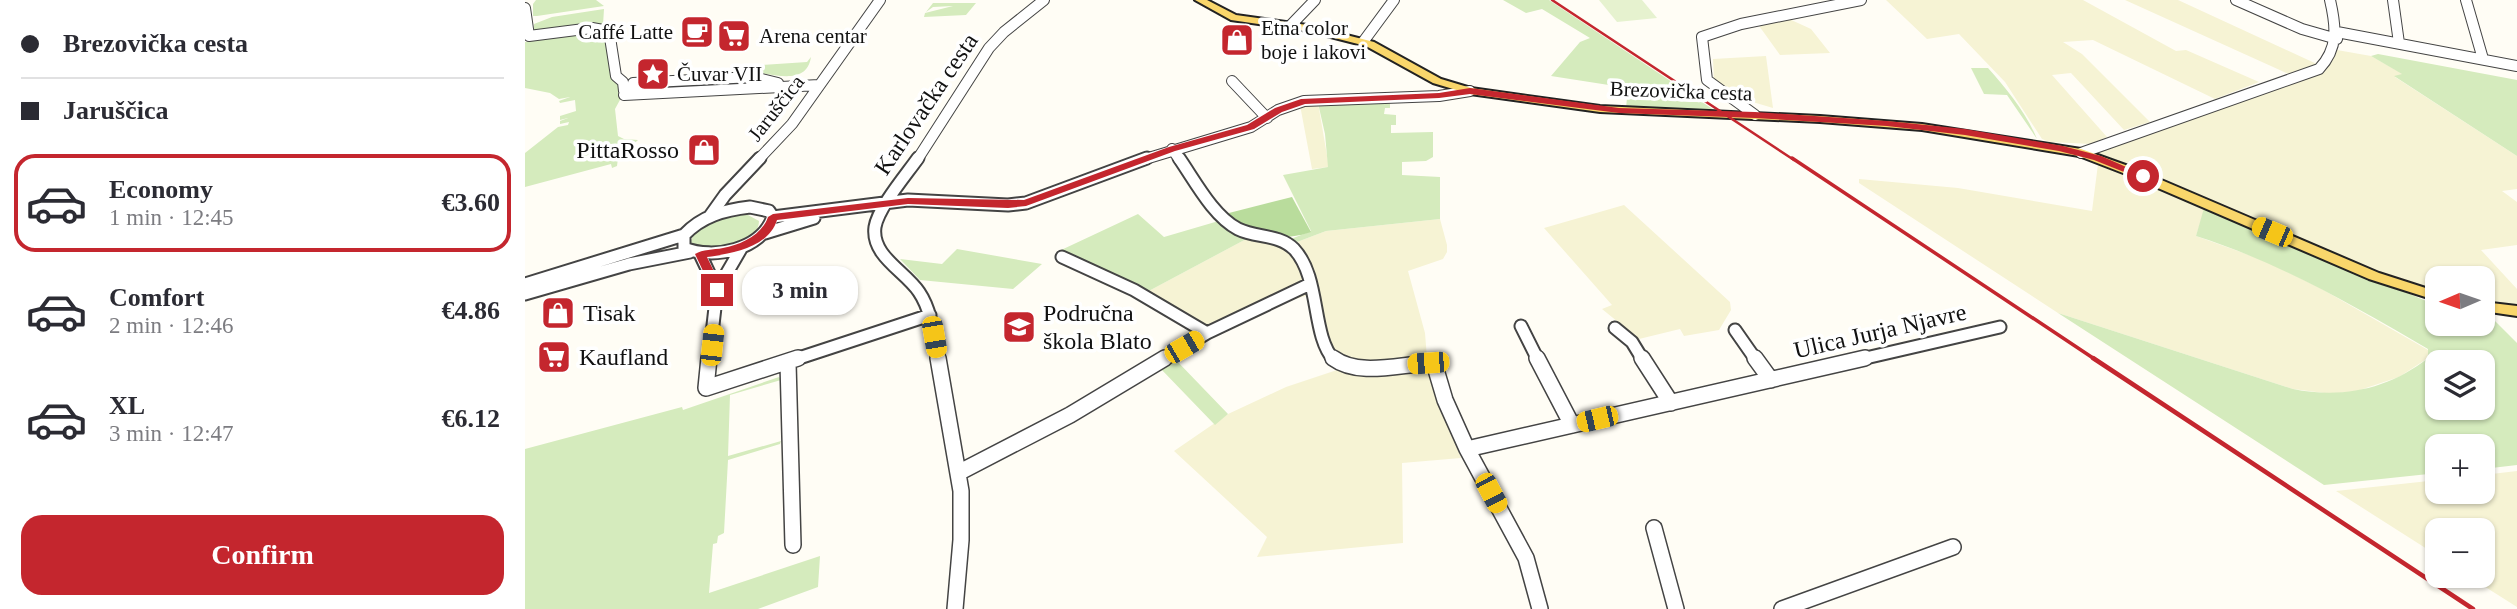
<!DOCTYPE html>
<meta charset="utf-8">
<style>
body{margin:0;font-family:Georgia,serif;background:#f7f7f7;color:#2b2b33;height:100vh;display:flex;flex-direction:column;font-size:26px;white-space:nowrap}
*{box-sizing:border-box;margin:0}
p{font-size:23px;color:#7c7c81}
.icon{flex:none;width:38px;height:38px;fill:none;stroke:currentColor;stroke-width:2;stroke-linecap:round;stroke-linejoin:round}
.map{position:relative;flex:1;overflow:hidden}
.details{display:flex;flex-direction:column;background:#fff;width:525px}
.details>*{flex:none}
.top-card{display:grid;align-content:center;height:154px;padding:0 21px;background:#fff}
.needle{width:46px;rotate:268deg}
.buttons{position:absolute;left:1900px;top:266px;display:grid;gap:14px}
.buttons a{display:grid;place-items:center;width:70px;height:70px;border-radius:14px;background:#fff;box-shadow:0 2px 5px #0004;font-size:35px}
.end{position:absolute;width:32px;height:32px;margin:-16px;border:9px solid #c4262e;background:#fff;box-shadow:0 0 0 4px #fff}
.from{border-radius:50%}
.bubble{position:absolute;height:49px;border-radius:21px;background:#fff;box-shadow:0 2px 5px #0004;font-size:23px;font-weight:700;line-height:49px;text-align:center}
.car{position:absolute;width:21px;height:42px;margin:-21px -10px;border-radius:9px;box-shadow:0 0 5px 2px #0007;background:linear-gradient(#f5c518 24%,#345 0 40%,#f5c518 0 76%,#345 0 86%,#f5c518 0)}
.top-card b{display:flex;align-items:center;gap:24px;height:66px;font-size:26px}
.top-card b+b{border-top:2px solid #e1e1e2}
.top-card i{width:18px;height:18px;background:#2b2b33}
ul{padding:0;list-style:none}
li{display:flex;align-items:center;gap:21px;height:98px;margin:0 14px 10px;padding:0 7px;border:4px solid transparent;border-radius:21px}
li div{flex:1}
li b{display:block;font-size:26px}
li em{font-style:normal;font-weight:700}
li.on{border-color:#c4262e}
li>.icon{width:63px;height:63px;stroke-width:1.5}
.button{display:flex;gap:14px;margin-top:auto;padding:14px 21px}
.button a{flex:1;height:80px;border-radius:21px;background:#c4262e;color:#fff;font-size:28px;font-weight:700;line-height:80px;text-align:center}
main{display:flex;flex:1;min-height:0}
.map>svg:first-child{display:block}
.farmland{fill:#f6f3d4}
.green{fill:#d5ebbd;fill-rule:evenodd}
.forest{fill:#b9dc9c}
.pitch{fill:#e6f2cf}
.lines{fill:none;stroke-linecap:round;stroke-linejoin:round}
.minor-far2-casing{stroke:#444;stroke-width:12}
.minor-far1-casing{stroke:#444;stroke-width:15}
.minor-casing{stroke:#444;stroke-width:18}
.major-casing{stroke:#222;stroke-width:4}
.minor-far2{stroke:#fff;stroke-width:10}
.minor-far1{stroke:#fff;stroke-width:11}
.minor{stroke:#fff;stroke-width:15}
.major{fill:#f9d66b;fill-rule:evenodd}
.rail-far2{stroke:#c4262e;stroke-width:2.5}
.rail-far1{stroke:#c4262e;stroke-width:3.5}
.rail{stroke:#c4262e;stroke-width:4.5}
.route{fill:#c4262e}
.labels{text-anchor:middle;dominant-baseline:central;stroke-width:7;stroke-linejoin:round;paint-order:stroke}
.far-poi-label{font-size:21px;fill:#111;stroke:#fff;text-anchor:start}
.far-street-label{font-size:21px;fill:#111;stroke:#fff}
.street-label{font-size:24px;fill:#111;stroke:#fff}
.poi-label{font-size:24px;fill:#111;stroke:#fff;text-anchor:start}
</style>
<main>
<section class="details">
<div class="top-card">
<b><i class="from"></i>Brezovička cesta</b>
<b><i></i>Jaruščica</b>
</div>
<ul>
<li class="on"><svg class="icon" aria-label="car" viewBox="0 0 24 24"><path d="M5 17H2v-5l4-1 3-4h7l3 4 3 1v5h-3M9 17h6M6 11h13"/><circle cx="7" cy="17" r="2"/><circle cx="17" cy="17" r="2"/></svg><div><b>Economy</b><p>1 min · 12:45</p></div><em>€3.60</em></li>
<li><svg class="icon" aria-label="car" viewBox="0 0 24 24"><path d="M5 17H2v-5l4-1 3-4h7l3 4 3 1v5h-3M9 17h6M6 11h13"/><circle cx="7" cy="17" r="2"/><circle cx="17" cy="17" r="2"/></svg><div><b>Comfort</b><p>2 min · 12:46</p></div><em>€4.86</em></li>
<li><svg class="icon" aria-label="car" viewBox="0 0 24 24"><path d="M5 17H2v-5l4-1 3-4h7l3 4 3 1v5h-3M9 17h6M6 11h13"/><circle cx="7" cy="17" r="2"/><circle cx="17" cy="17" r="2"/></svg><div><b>XL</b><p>3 min · 12:47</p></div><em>€6.12</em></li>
</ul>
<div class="button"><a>Confirm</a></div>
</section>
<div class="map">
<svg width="1992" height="609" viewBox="0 0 1992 609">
<rect width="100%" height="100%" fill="#fffdf5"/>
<path class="farmland" d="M1361 0H1558L1651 51 1661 50 1734 82 1690 99 1568 40 1538 42 1557 54 1625 122 1599 130 1546 73 1527 75 1582 137 1566 144 1525 142 1517 139 1480 82 1434 34 1402 39Z
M1600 0H1653L1794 65 1768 76Z
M1262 18 1286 29 1305 53 1255 55 1232 23Z
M1812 50 1846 56 1878 74 1870 77 1992 156V189L1977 191 1992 202V245L1956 250 1992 289V305L1958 301V278H1913V292L1869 278 1568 152 1806 60Z
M1241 56 1248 108 1211 97 1189 81 1188 59Z
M793 103 804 167 787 169 775 105Z
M1573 164 1680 208 1671 236 1738 260 1795 288 1903 350V358L1874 377 1832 391 1807 394 1768 389 1533 313 1334 183V179L1433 188 1567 211Z
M1099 205 1205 302 1206 310 1194 330 1159 336 1155 329 1114 339 1077 309 1087 305 1019 228Z
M915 219 922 245V252L918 259 883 271 900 333 902 358 830 365 806 351 787 278 772 242 801 231Z
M725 237 759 245 773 260 784 295 702 319 687 327 620 293Z
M815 369H898L903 375 936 458 877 463 878 543 732 557 742 537 649 451 703 414 761 387Z
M1992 471V607L1943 576H1958V530H1913V556L1811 491 1913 480V492H1958V475Z"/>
<path class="green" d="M11 0H71L79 6 12 16H8V4Z
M978 0H1024L1192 112 1101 108 1103 88 1026 76 1055 42 1065 38 1017 9 1001 13Z
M408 3H451L441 15 399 17 400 13 428 6 408 7 401 12Z
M79 9 78 25 9 33V24L27 17Z
M76 31 80 37 86 76 93 84 96 98 90 109 93 136 99 139 113 140 93 158 92 166 87 168 86 164 0 187V153L33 127 43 125 44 122 35 124V121L43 118 35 120V116L51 111 50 100 35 103 34 101 45 97 34 99 25 93 0 88V42Z
M1853 54 1992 80V156L1869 76 1877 74 1846 56Z
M286 57C281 89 243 71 222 72L223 66 282 62Z
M1446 68H1463C1481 88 1502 114 1512 139L1482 95 1459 94Z
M865 100V108H860L859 114 871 115V125H866V133L908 132V157L901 161 877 162V175L915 177V219L801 231 772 242 766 239 786 231 758 175 803 167 800 134 793 103Z
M1573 162 1913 306V324H1958V312H1961L1992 343V465L1958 469V446H1913V473L1799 485 1533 313 1768 389C1817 399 1864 389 1903 358V349C1828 305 1753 262 1671 236L1679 208ZM1913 362H1958V408H1913Z
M613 214 639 237 697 220 725 237 620 293 534 251Z
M214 215H223L234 221C234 239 205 250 190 249 183 249 175 247 167 246L166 241C173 222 196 217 214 215Z
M432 249 517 264 488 289 395 280 375 259 417 264Z
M650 359 703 414 690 425 635 368Z
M254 377 256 380 205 395 203 456 256 441 255 444 203 460 199 533 193 536 192 543 188 544 184 593 295 556 293 587 233 609H0V449L157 407 158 410Z"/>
<path class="forest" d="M767 197 786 232C754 243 725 236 700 214Z"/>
<path class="pitch" d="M1074 0H1117L1132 18 1092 22Z"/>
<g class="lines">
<defs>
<path id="minor-far2" d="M1711 0 1777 29 1812 39
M1868 0 1874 43
M1941 0 1958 59
M0 8 4 36 67 28 84 31 91 76 98 82 99 91
M766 25 790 0
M1812 32 1992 66
M838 42 869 0
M707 81 742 118
M108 83 228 77 253 83
M115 84 102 89 99 95 294 85
M1230 115 1182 80 1177 37 1216 24 1336 0
M647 149 655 160
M1556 153 1794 69C1814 48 1811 26 1805 0
M233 160 267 124 355 0
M392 160 464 48 479 32 519 0
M617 160 726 127 753 110 779 101 914 96 945 91"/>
<path id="minor-far1" d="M393 158C381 175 353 208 350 227 346 256 380 271 394 292 407 311 409 337 413 360
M654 158C670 181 688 216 713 229 731 238 754 234 769 249 796 278 786 335 809 360
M225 207 244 211 248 217C236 250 189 260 159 248V235C177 216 199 210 225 207Z
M185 216 200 195 235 158
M248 217 383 200 483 205 501 203 622 158
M240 233 289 218
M175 254 192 290
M537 257 609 290 682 333 637 360
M0 284 159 235
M0 294 104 264 165 252
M996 326 1013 360
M1090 328 1107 342 1118 360
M1210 330 1231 360
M682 333 785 284
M184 360 192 290 217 247
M268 360 405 315
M1332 360 1475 327"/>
<path id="minor" d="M184 358 181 388 273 358
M413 358 436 491V540L430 609
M808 358C835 378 878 363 909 363L920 400 942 449 1001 558 1015 609
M1012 358 1047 425
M1117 358 1146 403
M1230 358 1246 380
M263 363 268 545
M942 449 1340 358
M433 473 545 415 640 358
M1129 528 1151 609
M1257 609 1428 547"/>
<path id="major" d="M670 0H682L711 15 782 25 849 42 916 79 946 88 1075 106 1295 116 1397 124 1556 149 1606 167 1854 273 1913 292V301L1844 279 1598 173 1554 156 1397 130 1295 122 1075 112 945 94 908 83 841 46 782 31 706 20Z
M1958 302 1992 306V316L1958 311Z"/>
</defs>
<use href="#minor-far2" class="minor-far2-casing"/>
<use href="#minor-far1" class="minor-far1-casing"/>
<use href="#minor" class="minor-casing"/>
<use href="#major" class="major-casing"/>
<use href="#minor-far2" class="minor-far2"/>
<use href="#minor-far1" class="minor-far1"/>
<use href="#minor" class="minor"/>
<use href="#major" class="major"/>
<path class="rail-far2" d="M1027 0 1269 160"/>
<path class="rail-far1" d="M1267 158 1571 360"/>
<path class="rail" d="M1568 358 1948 609"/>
</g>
<path class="route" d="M945 88 1094 108 1230 112 1362 121 1440 129 1538 146 1576 156 1622 176 1614 178 1569 160 1534 151 1440 135 1362 126 1230 118 1094 113 945 94 914 98 780 104 757 112 729 129 650 151 501 206 483 208 383 204 252 220C244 247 207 254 182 257L198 290 192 294 187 290 170 254C178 249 188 250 198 248 216 245 237 235 243 217L248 214 383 198 499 200 644 147 722 125 750 108 776 99 914 93Z"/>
<defs>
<symbol id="cafe-square" viewBox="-11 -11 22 22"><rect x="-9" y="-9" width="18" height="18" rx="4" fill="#c4262e" stroke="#fff"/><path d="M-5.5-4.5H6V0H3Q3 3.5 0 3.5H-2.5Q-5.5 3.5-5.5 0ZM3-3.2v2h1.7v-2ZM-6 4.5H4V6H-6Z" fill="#fff"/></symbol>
<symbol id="supermarket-square" viewBox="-11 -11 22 22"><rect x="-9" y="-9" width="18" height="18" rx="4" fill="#c4262e" stroke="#fff"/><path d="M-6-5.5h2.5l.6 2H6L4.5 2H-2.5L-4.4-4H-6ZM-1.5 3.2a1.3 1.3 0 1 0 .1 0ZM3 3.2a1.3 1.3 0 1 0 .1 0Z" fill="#fff"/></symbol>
<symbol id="shop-square" viewBox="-11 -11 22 22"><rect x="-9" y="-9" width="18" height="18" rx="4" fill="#c4262e" stroke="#fff"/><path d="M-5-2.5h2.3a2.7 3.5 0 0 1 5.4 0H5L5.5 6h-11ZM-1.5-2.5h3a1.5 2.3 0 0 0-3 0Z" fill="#fff"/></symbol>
<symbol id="sight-square" viewBox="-11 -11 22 22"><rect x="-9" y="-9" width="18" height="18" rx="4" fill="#c4262e" stroke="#fff"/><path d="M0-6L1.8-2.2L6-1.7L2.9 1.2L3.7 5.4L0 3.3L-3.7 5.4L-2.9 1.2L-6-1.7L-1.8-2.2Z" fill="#fff"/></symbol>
<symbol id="school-square" viewBox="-11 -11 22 22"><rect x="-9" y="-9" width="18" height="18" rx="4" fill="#c4262e" stroke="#fff"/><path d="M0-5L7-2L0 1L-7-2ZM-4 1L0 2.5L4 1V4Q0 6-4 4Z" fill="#fff"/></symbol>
</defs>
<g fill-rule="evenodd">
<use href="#cafe-square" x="153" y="13" width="38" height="38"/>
<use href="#supermarket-square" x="190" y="17" width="38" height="38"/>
<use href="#shop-square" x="693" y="21" width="38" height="38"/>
<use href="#sight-square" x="109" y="55" width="38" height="38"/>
<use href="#shop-square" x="160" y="131" width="38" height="38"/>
<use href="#shop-square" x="14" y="294" width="38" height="38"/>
<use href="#school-square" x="475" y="308" width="38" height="38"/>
<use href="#supermarket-square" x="10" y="338" width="38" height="38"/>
</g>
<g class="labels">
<g class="far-poi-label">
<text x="736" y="28">Etna color<tspan x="736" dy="24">boje i lakovi</tspan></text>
<text x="148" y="32" text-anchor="end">Caffé Latte</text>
<text x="234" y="36">Arena centar</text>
<text x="152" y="74">Čuvar VII</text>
</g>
<g class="far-street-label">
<text transform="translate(1156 91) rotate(2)">Brezovička cesta</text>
<text transform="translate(251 108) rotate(-52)">Jaruščica</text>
</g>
<g class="street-label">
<text transform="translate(401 104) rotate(-56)">Karlovačka cesta</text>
<text transform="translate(1355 331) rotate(-13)">Ulica Jurja Njavre</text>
</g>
<g class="poi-label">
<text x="154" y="150" text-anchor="end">PittaRosso</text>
<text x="58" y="313">Tisak</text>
<text x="518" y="313">Područna<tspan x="518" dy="28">škola Blato</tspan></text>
<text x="54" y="357">Kaufland</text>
</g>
</g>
</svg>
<div class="buttons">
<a><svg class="needle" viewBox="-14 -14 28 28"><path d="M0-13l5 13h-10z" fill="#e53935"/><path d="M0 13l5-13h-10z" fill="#7c7c81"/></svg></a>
<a><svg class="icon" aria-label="layers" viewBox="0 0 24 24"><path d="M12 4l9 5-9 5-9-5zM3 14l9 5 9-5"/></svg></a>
<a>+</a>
<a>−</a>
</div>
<i class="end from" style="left:1618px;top:176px"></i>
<i class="end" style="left:192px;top:290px"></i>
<div class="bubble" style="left:217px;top:266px;width:116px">3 min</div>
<i class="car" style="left:1747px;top:232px;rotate:293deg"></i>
<i class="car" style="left:409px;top:337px;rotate:170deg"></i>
<i class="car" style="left:187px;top:345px;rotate:6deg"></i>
<i class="car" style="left:659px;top:347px;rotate:60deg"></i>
<i class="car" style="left:903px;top:363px;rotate:266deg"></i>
<i class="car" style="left:1072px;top:419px;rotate:257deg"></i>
<i class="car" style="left:966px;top:493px;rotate:152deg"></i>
</div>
</main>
